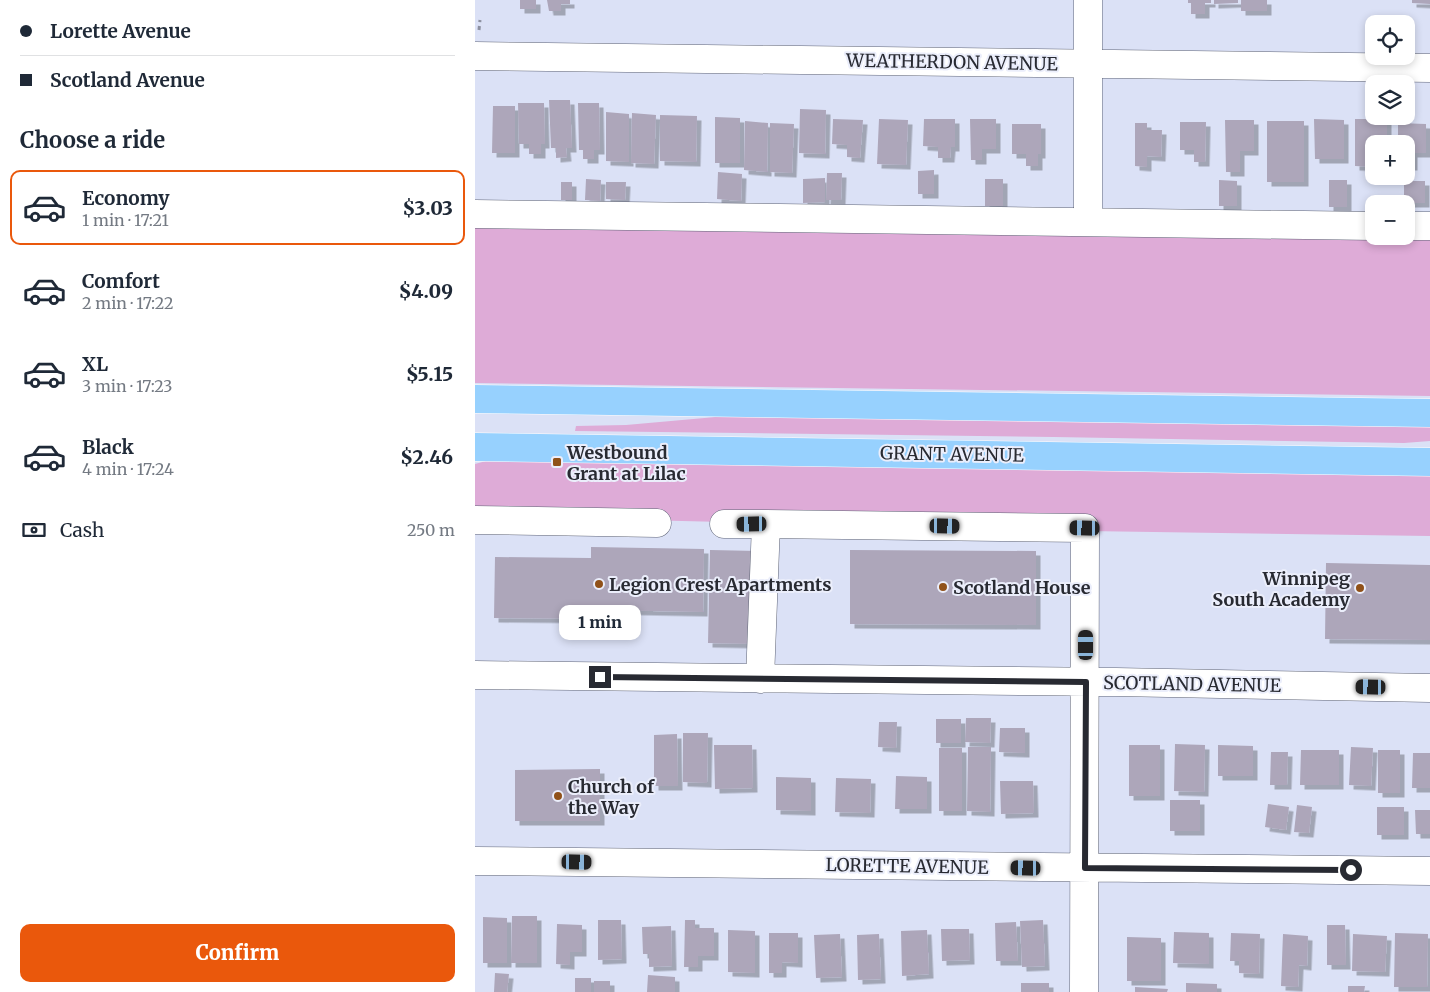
<!DOCTYPE html>
<meta charset="utf-8">
<style>
body{margin:0;font-family:Merriweather,serif;background:#f2f2f3;color:#1f2937;height:100vh;display:flex;flex-direction:column;font-size:19px;white-space:nowrap}
*{box-sizing:border-box;margin:0}
p{font-size:16px;color:#747a83}
.icon{flex:none;width:28px;height:28px;fill:none;stroke:currentColor;stroke-width:2;stroke-linecap:round;stroke-linejoin:round}
.map{position:relative;flex:1;overflow:hidden}
.details{display:flex;flex-direction:column;background:#fff;width:475px}
.details>*{flex:none}
.hud{display:grid;align-content:center;height:110px;padding:0 20px;background:#fff}
.controls{position:absolute;left:890px;top:15px;display:grid;gap:10px}
.controls a{display:grid;place-items:center;width:50px;height:50px;border-radius:10px;background:#fff;box-shadow:0 2px 8px #0003;font-size:25px}
.end{position:absolute;width:22px;height:22px;margin:-11px;border:6px solid #282a32;background:#fff;box-shadow:0 0 0 2px #fff}
.from{border-radius:50%}
.bubble{position:absolute;height:35px;border-radius:10px;background:#fff;box-shadow:0 2px 8px #0003;font-size:16px;font-weight:800;line-height:35px;text-align:center}
.car{position:absolute;width:15px;height:30px;margin:-15px -8px;border-radius:6px;box-shadow:0 0 4px 1px #0007;background:linear-gradient(#222 24%,#8ab4d8 0 40%,#222 0 76%,#8ab4d8 0 86%,#222 0)}
.hud b{display:flex;align-items:center;gap:18px;height:48px;font-size:19px}
.hud b+b{border-top:1px solid #e0e1e3}
.hud i{width:12px;height:12px;background:#1f2937}
ul{padding:0;list-style:none}
li{display:flex;align-items:center;gap:15px;height:75px;margin:0 10px 8px;padding:0 10px;border:2px solid transparent;border-radius:10px}
li div{flex:1}
li b{display:block;font-size:19px}
li em{font-style:normal;font-weight:800}
li.current{border-color:#ea580c}
li>.icon{width:45px;height:45px;stroke-width:1.5}
h2{padding:0 20px;font-size:22px;line-height:60px}
.pay{display:flex;align-items:center;gap:12px;height:55px;padding:0 20px;font-size:19px}
.pay p{margin-inline-start:auto}
.primary-button{display:flex;gap:10px;margin-top:auto;padding:10px 20px}
.primary-button a{flex:1;height:58px;border-radius:10px;background:#ea580c;color:#fff;font-size:20px;font-weight:800;line-height:58px;text-align:center}
main{display:flex;flex:1;min-height:0}
.map>svg:first-child{display:block}
.green{fill:#deabd7}
.building{fill:#ada6ba;filter:url(#shadow)}
.lines{fill:none;stroke-linecap:round;stroke-linejoin:round}
.minor-casing{stroke:#5f6476;stroke-width:29}
.major-casing{stroke:#fff;stroke-width:29}
.path{stroke:#8c90a0;stroke-width:3;stroke-dasharray:4 4;stroke-linecap:butt}
.minor{stroke:#fff;stroke-width:28}
.major{stroke:#97d1fe;stroke-width:28}
.route{stroke:#282a32;stroke-width:6}
.poi-dot{fill:#905119;stroke:#ebeefb;stroke-width:2}
.labels{text-anchor:middle;dominant-baseline:central;stroke-width:4;stroke-linejoin:round;paint-order:stroke}
.street-label{font-size:18px;fill:#282a32;stroke:#ebeefb}
.poi-label{font-size:18px;font-weight:bold;fill:#282a32;stroke:#ebeefb;text-anchor:start}
</style>
<main>
<section class="details">
<div class="hud">
<b><i class="from"></i>Lorette Avenue</b>
<b><i></i>Scotland Avenue</b>
</div>
<h2>Choose a ride</h2>
<ul>
<li class="current"><svg class="icon" aria-label="car" viewBox="0 0 24 24"><path d="M5 17H2v-5l4-1 3-4h7l3 4 3 1v5h-3M9 17h6M6 11h13"/><circle cx="7" cy="17" r="2"/><circle cx="17" cy="17" r="2"/></svg><div><b>Economy</b><p>1 min · 17:21</p></div><em>$3.03</em></li>
<li><svg class="icon" aria-label="car" viewBox="0 0 24 24"><path d="M5 17H2v-5l4-1 3-4h7l3 4 3 1v5h-3M9 17h6M6 11h13"/><circle cx="7" cy="17" r="2"/><circle cx="17" cy="17" r="2"/></svg><div><b>Comfort</b><p>2 min · 17:22</p></div><em>$4.09</em></li>
<li><svg class="icon" aria-label="car" viewBox="0 0 24 24"><path d="M5 17H2v-5l4-1 3-4h7l3 4 3 1v5h-3M9 17h6M6 11h13"/><circle cx="7" cy="17" r="2"/><circle cx="17" cy="17" r="2"/></svg><div><b>XL</b><p>3 min · 17:23</p></div><em>$5.15</em></li>
<li><svg class="icon" aria-label="car" viewBox="0 0 24 24"><path d="M5 17H2v-5l4-1 3-4h7l3 4 3 1v5h-3M9 17h6M6 11h13"/><circle cx="7" cy="17" r="2"/><circle cx="17" cy="17" r="2"/></svg><div><b>Black</b><p>4 min · 17:24</p></div><em>$2.46</em></li>
</ul>
<div class="pay"><svg class="icon" aria-label="cash" viewBox="0 0 24 24"><path d="M3 7h18v10H3z"/><circle cx="12" cy="12" r="2"/></svg>Cash<p>250 m</p></div>
<div class="primary-button"><a>Confirm</a></div>
</section>
<div class="map">
<svg width="955" height="992" viewBox="0 0 955 992">
<defs>
<filter id="shadow"><feDropShadow dx="4.5" dy="4.5" stdDeviation="0" flood-color="#0004"/></filter>
</defs>
<rect width="100%" height="100%" fill="#dbe1f6"/>
<path class="green" d="M0 214 899 236H931L955 231V396L0 383Z
M252 416 955 427V441L929 443 579 437 100 431 101 426 151 425Z
M11 461 955 475V536L611 531 0 516V464Z"/>
<path class="building" d="M45 0H61V9H45Z
M72 0H95V4H86V11H74Z
M713 0H736V3H730V14H716V3H713Z
M739 0H763V3L739 4Z
M766 0H792V11H766Z
M937 0H955V4L937 3Z
M74 100H95L97 148H91L92 157 81 158V148H76Z
M43 103H69L70 144H66V154H54V144H44Z
M103 103H124L125 150H119V159H108V150H104Z
M18 106H40V153H17Z
M325 109 351 110 350 154 324 153Z
M131 112 154 114V162L131 161Z
M157 113 181 115 179 164 156 163Z
M185 115 222 116 221 162 185 161Z
M240 117 265 118V163H240Z
M358 119 388 120 385 158 372 157V145L357 144Z
M404 119 433 120 431 165 402 164Z
M449 119H480V147H476L475 158H463V147L448 146Z
M495 119H521V149H507V160H496Z
M839 119 869 120V159H840Z
M880 119H912V144H899V167L880 166Z
M750 120H779V151H765V172H751Z
M270 121 293 123 292 172 269 170Z
M792 121H829V182H792Z
M705 122H731L730 162H719V150H705Z
M295 123 319 124 317 173 295 172Z
M660 123H672V130H687L686 157 672 156V167L660 166Z
M923 123 951 124V153H938V166H931V144H923Z
M537 124H566V154H563V166H551V154H537Z
M459 170V194H443V171Z
M243 172 267 174 266 201 242 199Z
M352 173H367L366 200H351Z
M350 178V202L328 203V179Z
M111 179 126 180 125 201 110 200Z
M510 179H528V206H510Z
M744 180 762 181V206H744Z
M854 180H872V207H854Z
M929 181H950V203H929Z
M86 182H97V200H86Z
M131 182H151L150 200 131 199Z
M116 547 229 549 228 612 127 610V619L19 618 20 557 116 558Z
M235 550 283 551 280 644 233 643Z
M375 550 561 551V625L375 624Z
M851 563 955 565V640L850 639Z
M491 718H516L515 743 490 742Z
M461 719H486V743H461Z
M404 722H422L421 748 403 747Z
M525 728H550V753L524 752Z
M208 733H233L232 783 208 782Z
M202 734 203 786H179V735Z
M700 744 730 745 729 792 699 791Z
M239 745H277L278 788 240 789Z
M654 745H685V796H654Z
M743 745 778 746V776H743Z
M493 747H516L515 812 492 811Z
M876 747 898 748 896 786 874 785Z
M464 748H487V811H464Z
M826 750H864V785H825Z
M903 750H925V793H903Z
M796 752H813L812 785H795Z
M938 753H955V788H937Z
M125 769V821H40V770Z
M421 776 452 777V809H420Z
M301 777 336 778V811L301 810Z
M361 778 396 779 395 813 360 812Z
M525 781H558L559 813 526 814Z
M695 800H725V831H695Z
M793 804 814 807 811 830 790 827Z
M822 805 837 807 834 833 819 832Z
M902 807H929V835H902Z
M940 810H955V834H941Z
M37 916H62V963H36Z
M8 917 32 918V963H8Z
M123 920H146L147 959 123 960Z
M210 920H220V928H239V956H223V967H209Z
M568 920 570 966 547 967 545 921Z
M541 922 543 961H521L520 923Z
M82 924 107 925V952H95V965L81 964Z
M852 925H870L871 965H852Z
M196 926 197 966 174 967V954H168L167 927Z
M466 929H494L495 960 467 961Z
M253 930 280 931V973L253 972Z
M452 930 454 974 427 976 426 931Z
M699 932 734 933V964L698 963Z
M294 933H323V963L307 962V973H294Z
M756 933 785 934 784 974 764 973V961H755Z
M920 933 953 934 952 987H919Z
M365 934 367 977 341 978 339 935Z
M404 934 406 979 383 980 382 935Z
M808 934 833 936 832 966 824 965 823 987 806 986Z
M878 934 912 936 910 972 877 971Z
M652 937 686 938V981H652Z
M20 973 34 974 32 992H19Z
M173 975 200 977V992H172Z
M100 978H116V992H100Z
M119 981H135V992H119Z
M546 983H574V992H546Z
M711 983 742 984V992H711Z
M873 986H890L889 992H873Z
M660 987 693 989 692 992H660Z"/>
<g class="lines">
<defs>
<path id="minor" d="M0 56 955 68
M0 214 899 226
M613 222V0
M931 226H955
M0 520 182 523
M249 524H291L285 679
M291 524 610 528 609 992
M0 675 641 682 955 688
M0 861 955 871"/>
<path id="major" d="M0 399 955 413
M0 447 955 462"/>
</defs>
<use href="#minor" class="minor-casing"/>
<use href="#major" class="major-casing"/>
<path class="path" d="M4 30 5 20"/>
<use href="#minor" class="minor"/>
<use href="#major" class="major"/>
</g>
<g class="lines">
<path class="route" d="M125 677 611 682 610 868 876 870"/>
</g>
<g class="poi-dot">
<rect x="77" y="457" width="10" height="10" rx="2.5"/>
<circle cx="124" cy="584" r="5"/>
<circle cx="468" cy="587" r="5"/>
<circle cx="885" cy="588" r="5"/>
<circle cx="83" cy="796" r="5"/>
</g>
<g class="labels">
<g class="street-label">
<text transform="translate(477 62) rotate(1)">WEATHERDON AVENUE</text>
<text transform="translate(477 454) rotate(1)">GRANT AVENUE</text>
<text transform="translate(717 684) rotate(1)">SCOTLAND AVENUE</text>
<text transform="translate(432 866) rotate(1)">LORETTE AVENUE</text>
</g>
<g class="poi-label">
<text x="92" y="452">Westbound<tspan x="92" dy="21">Grant at Lilac</tspan></text>
<text x="875" y="578" text-anchor="end">Winnipeg<tspan x="875" dy="21">South Academy</tspan></text>
<text x="134" y="584">Legion Crest Apartments</text>
<text x="478" y="587">Scotland House</text>
<text x="93" y="786">Church of<tspan x="93" dy="21">the Way</tspan></text>
</g>
</g>
</svg>
<div class="controls">
<a><svg class="icon" aria-label="locate" viewBox="0 0 24 24"><circle cx="12" cy="12" r="6"/><path d="M12 2v4M12 18v4M2 12h4M18 12h4"/></svg></a>
<a><svg class="icon" aria-label="layers" viewBox="0 0 24 24"><path d="M12 4l9 5-9 5-9-5zM3 14l9 5 9-5"/></svg></a>
<a>+</a>
<a>−</a>
</div>
<i class="end from" style="left:876px;top:870px"></i>
<i class="end" style="left:125px;top:677px"></i>
<div class="bubble" style="left:84px;top:605px;width:82px">1 min</div>
<i class="car" style="left:277px;top:524px;rotate:269deg"></i>
<i class="car" style="left:470px;top:526px;rotate:91deg"></i>
<i class="car" style="left:610px;top:528px;rotate:271deg"></i>
<i class="car" style="left:611px;top:645px;rotate:0deg"></i>
<i class="car" style="left:896px;top:687px;rotate:271deg"></i>
<i class="car" style="left:102px;top:862px;rotate:91deg"></i>
<i class="car" style="left:551px;top:868px;rotate:271deg"></i>
</div>
</main>
